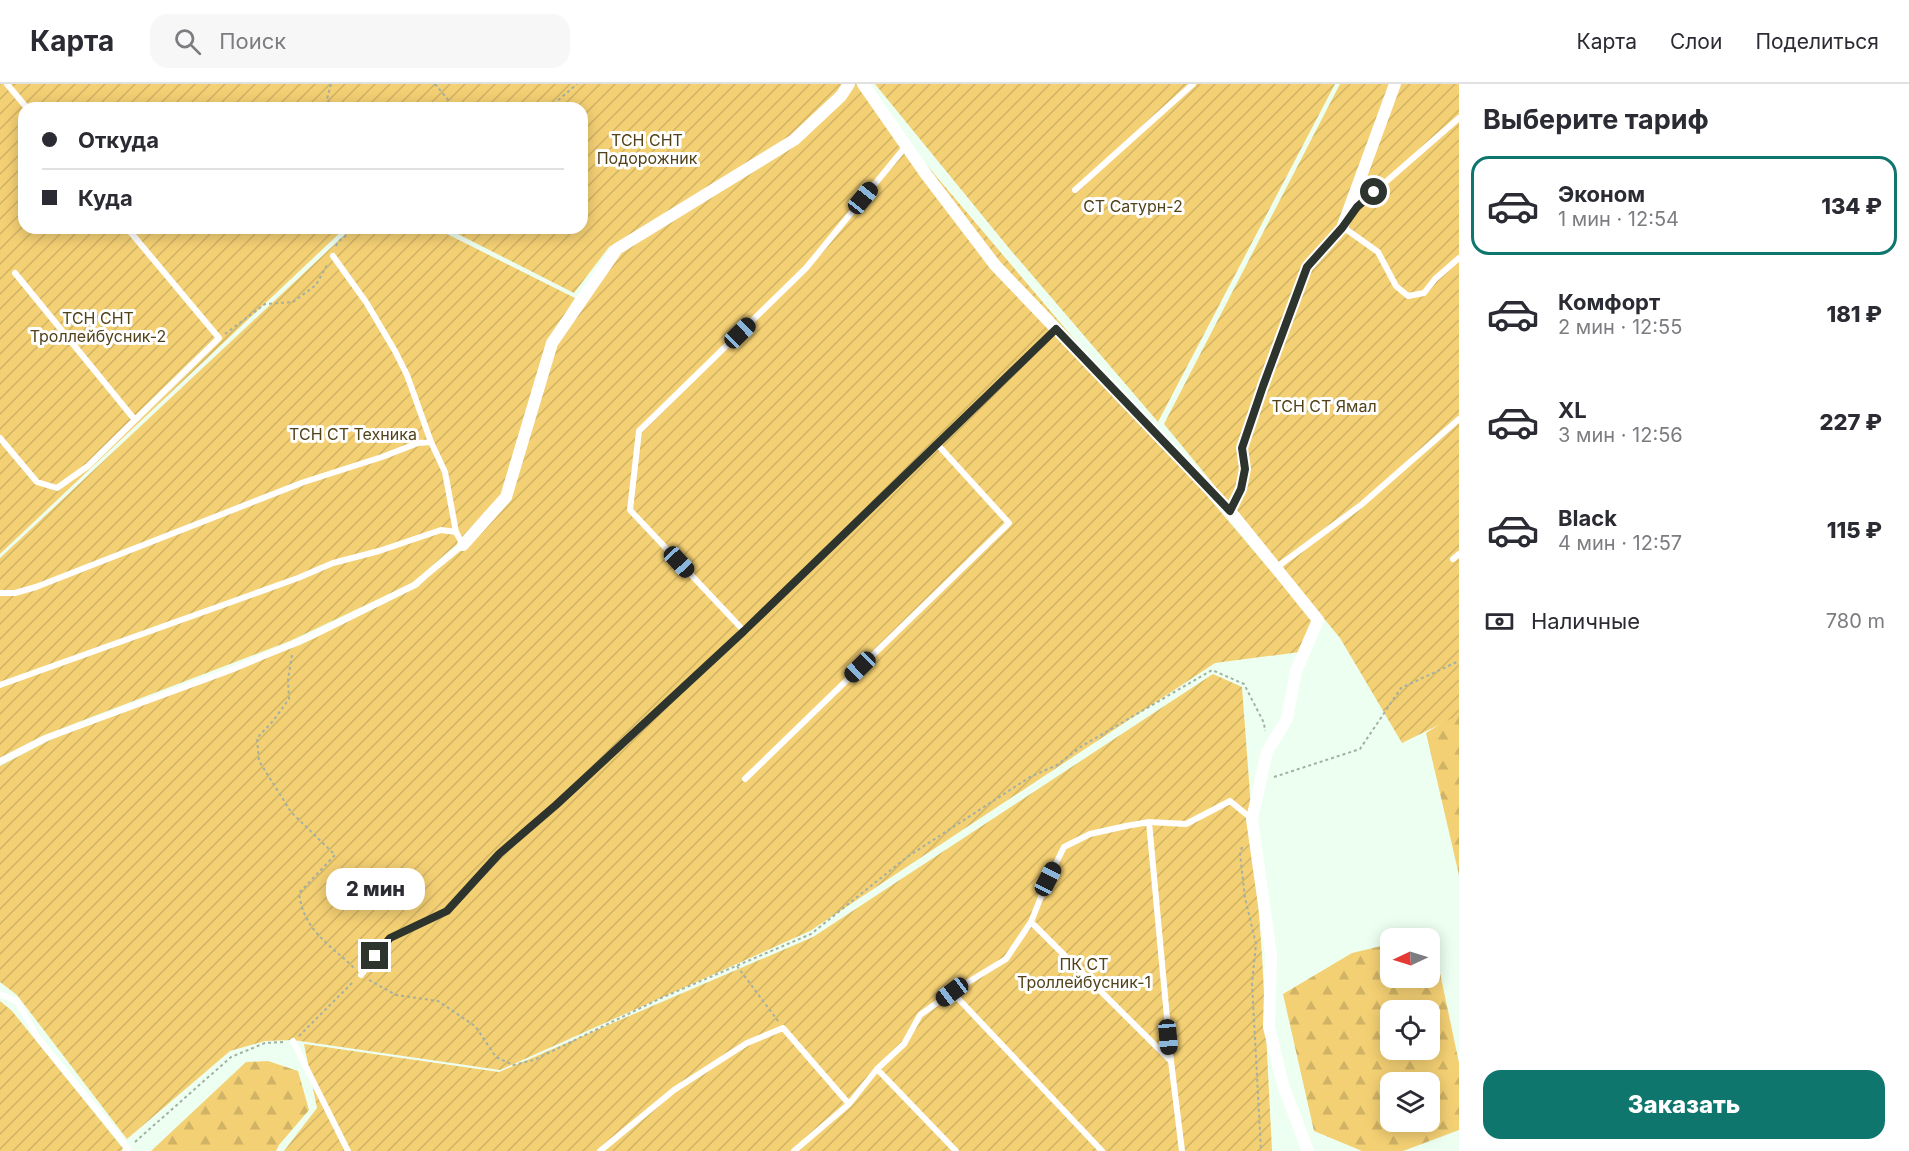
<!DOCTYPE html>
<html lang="ru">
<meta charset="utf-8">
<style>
body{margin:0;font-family:Inter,sans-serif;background:#f7f7f7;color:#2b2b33;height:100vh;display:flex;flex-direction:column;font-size:22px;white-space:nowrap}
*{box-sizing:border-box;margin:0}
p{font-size:20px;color:#7c7c81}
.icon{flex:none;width:33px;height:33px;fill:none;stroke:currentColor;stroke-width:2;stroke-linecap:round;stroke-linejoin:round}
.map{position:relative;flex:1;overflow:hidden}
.details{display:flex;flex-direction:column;background:#fff;width:450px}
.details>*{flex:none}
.hud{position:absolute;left:18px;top:18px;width:570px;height:132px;border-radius:18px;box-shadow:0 3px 15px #0003;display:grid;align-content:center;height:132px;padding:0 24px;background:#fff}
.needle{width:39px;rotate:266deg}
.tools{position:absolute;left:1380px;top:844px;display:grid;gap:12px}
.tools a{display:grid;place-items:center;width:60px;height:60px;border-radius:12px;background:#fff;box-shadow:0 3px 15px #0003;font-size:30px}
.end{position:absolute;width:27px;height:27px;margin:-14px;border:8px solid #2c342d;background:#fff;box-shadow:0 0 0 3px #fff}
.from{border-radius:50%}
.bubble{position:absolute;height:42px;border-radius:18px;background:#fff;box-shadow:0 3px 15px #0003;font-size:20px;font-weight:800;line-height:42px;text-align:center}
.car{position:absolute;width:18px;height:36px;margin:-18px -9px;border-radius:8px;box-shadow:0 0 4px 2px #0007;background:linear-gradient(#222 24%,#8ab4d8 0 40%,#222 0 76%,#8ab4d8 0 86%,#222 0)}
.hud b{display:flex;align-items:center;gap:21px;height:57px;font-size:22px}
.hud b+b{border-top:2px solid #e1e1e2}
.hud i{width:15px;height:15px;background:#2b2b33}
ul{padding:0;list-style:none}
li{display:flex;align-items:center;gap:18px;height:99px;margin:0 12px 9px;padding:0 12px;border:3px solid transparent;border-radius:18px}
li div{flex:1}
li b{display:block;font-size:22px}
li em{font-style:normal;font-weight:800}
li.on{border-color:#0f766e}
li>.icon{width:54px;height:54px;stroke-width:1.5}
h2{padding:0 24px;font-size:27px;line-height:72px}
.pay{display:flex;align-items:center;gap:15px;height:66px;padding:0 24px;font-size:22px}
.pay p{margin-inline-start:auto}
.primary-button{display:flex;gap:12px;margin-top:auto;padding:12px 24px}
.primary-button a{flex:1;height:69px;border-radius:18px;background:#0f766e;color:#fff;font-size:24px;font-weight:800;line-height:69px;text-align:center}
header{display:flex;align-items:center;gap:36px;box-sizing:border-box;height:84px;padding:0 30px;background:#fff;border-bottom:2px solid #e1e1e2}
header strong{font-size:28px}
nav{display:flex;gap:33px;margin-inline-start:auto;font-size:21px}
.search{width:420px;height:54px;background:#f7f7f7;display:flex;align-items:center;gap:15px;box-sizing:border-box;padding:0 21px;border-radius:18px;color:#7c7c81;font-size:22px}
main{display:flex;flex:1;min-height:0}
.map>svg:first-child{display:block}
.forest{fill:url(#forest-firs);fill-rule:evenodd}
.garden{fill:url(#garden-furrows)}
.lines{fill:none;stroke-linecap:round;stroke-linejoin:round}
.path{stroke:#a2b0a4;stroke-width:2;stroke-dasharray:3 3;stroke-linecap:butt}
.service{stroke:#fff;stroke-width:6}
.minor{stroke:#fff;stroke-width:12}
.route{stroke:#2c342d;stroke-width:8}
.labels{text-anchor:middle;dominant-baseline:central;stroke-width:6;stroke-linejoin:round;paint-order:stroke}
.park-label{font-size:16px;fill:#514219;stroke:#fff}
</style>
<header>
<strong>Карта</strong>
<div class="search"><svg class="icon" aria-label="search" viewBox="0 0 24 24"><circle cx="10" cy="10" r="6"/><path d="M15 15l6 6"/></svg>Поиск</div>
<nav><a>Карта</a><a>Слои</a><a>Поделиться</a></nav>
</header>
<main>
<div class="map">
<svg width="1459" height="1067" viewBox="0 0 1459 1067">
<defs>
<pattern id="forest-firs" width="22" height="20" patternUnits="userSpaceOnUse" patternTransform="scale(1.5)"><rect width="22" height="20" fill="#f4d074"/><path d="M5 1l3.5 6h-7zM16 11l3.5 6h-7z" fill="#d1b365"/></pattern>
<pattern id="garden-furrows" width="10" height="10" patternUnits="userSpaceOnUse" patternTransform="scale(1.5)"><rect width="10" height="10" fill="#f4d074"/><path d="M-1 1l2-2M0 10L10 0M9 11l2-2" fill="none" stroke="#d1b365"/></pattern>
</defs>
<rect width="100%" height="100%" fill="#edfff0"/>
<path class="forest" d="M1459 628V791L1426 649Z
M1432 851 1459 979V1046L1403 1067H1362L1314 1047 1283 910 1352 869 1390 860V894H1430V855H1414ZM1390 927H1430V966H1390ZM1390 999H1430V1038H1390Z
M268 977 298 987 309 1026 279 1061 276 1067H151L246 978Z"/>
<path class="garden" d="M0 0H845L792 54 609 163 574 209 446 144H582V24H24V144H345L0 470Z
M854 0H858L1314 538 1300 568 1215 579 810 847 500 986 293 956 265 957 230 967 127 1055 17 911 0 898V682L50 656 300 561 418 503 509 416 556 260 619 168 796 59Z
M875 0H1335L1158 338 1008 163Z
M1340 0H1459V631L1402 659 1340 554 1164 340Z
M352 144H435L575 214 550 254 503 408 463 455 412 499 290 557 42 652 0 674V474Z
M1213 590 1242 603 1262 871 1272 1067H284L317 1024 304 960 499 988 813 853Z
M0 917 12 927 125 1067H0Z"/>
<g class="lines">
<path class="path" d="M331 0 327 15 334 24
M435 0 455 24
M549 24 577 0
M336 162 338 158 355 144
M225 250 265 220 293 218 316 201 327 181
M292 571 288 595 289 615 273 637 257 654 259 677 291 728 335 771 299 809C304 848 330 860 355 885
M1274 693 1360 665 1401 604 1459 577
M1242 763 1240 770 1245 814 1256 860 1252 899 1261 1067
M737 882 778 937
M369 896 396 911 438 917 475 942 496 973 513 981 534 976 661 914 811 850 907 773 1030 693 1057 681 1082 662 1212 586 1244 600 1264 639 1265 647
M299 952 354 897
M135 1058 231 973 265 959 283 958"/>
<path class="service" d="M7 0 27 24
M1075 106 1193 0
M1352 130 1357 123 1459 34
M1343 143 1378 168 1396 202 1408 212 1424 209 1435 195 1459 174
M127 144 219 254 135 336
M0 354 37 398 57 404 88 382 135 336 15 189
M1453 475 1459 470
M1277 483 1361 421 1459 335
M0 509H15L36 503 304 398 382 373 418 359 431 358
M744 547 630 426 639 347 806 184 906 62
M0 601 298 494 333 479 379 467 441 446 456 448
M0 677 46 654 231 586 312 552 414 501 463 461 456 448 445 388 431 358 407 291 395 267 366 218 333 172
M745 695 1009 439 937 360
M1149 738 1171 977 1182 1067
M1031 838 1170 976
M361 891 390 854 447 827 499 770 556 721 744 547 1056 245
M952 908 1102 1067
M0 910 17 917 38 954 128 1064 125 1067
M293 957 348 1067
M877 985 956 1067
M600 1067 674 1006 747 959 783 944 849 1020
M794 1067 849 1020 877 985 904 960 920 931 952 908 1006 875 1031 838 1048 795 1064 763 1090 750 1126 742 1149 738 1186 740 1230 717 1252 735"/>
<path class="minor" d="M863 0 925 89 995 181 1230 427 1318 536 1296 587 1287 635 1267 668 1252 735 1271 871 1269 943 1283 1001 1308 1067
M1230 427 1241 405 1245 385 1242 364 1263 302 1307 183 1342 144 1395 0
M463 461 506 413 552 259 617 165 794 56 841 12 849 0"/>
</g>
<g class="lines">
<path class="route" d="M375 872 390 854 447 827 499 770 556 721 744 547 1056 245 1230 427 1241 405 1245 385 1242 364 1263 302 1307 183 1342 144 1357 123 1374 108"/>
</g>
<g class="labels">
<g class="park-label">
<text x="647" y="56">ТСН СНТ<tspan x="647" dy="18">Подорожник</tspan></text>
<text x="1133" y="122">СТ Сатурн-2</text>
<text x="98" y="234">ТСН СНТ<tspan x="98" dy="18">Троллейбусник-2</tspan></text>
<text x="1324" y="322">ТСН СТ Ямал</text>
<text x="353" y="350">ТСН СТ Техника</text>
<text x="1084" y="880">ПК СТ<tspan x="1084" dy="18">Троллейбусник-1</tspan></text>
</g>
</g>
</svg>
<div class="tools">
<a><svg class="needle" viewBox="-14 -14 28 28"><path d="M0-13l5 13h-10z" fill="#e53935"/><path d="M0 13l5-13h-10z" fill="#7c7c81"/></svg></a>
<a><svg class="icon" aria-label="locate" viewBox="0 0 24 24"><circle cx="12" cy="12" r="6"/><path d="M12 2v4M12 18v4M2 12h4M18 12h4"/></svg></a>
<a><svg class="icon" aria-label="layers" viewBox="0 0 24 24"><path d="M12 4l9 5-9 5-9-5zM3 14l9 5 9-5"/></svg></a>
</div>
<i class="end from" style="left:1374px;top:108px"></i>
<i class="end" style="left:375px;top:872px"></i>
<div class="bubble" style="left:326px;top:784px;width:99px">2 мин</div>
<i class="car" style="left:863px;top:114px;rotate:39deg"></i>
<i class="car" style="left:740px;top:249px;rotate:46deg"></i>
<i class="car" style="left:679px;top:478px;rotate:137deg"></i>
<i class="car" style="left:860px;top:583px;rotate:226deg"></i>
<i class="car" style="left:1048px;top:795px;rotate:27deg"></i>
<i class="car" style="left:952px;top:908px;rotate:233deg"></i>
<i class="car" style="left:1168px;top:953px;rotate:175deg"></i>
<div class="hud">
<b><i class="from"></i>Откуда</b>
<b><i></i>Куда</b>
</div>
</div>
<section class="details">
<h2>Выберите тариф</h2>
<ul>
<li class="on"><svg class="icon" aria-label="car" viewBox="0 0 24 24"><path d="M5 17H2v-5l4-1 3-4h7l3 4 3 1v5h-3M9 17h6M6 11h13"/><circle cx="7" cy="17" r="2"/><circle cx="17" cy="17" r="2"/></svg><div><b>Эконом</b><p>1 мин · 12:54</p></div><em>134 ₽</em></li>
<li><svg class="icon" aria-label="car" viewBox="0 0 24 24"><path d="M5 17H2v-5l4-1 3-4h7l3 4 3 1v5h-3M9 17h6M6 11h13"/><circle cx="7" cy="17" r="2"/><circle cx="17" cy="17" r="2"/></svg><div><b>Комфорт</b><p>2 мин · 12:55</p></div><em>181 ₽</em></li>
<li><svg class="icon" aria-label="car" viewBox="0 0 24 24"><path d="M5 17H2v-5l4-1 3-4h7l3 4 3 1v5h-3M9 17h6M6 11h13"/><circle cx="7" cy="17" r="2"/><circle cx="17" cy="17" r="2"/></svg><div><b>XL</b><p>3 мин · 12:56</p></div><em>227 ₽</em></li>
<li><svg class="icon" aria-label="car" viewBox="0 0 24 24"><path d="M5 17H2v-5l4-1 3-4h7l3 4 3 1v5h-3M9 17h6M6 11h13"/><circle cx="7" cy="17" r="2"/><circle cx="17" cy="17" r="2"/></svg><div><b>Black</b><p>4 мин · 12:57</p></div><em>115 ₽</em></li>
</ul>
<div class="pay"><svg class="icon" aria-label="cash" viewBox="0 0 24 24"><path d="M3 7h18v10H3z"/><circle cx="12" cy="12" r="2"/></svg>Наличные<p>780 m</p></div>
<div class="primary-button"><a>Заказать</a></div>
</section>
</main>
